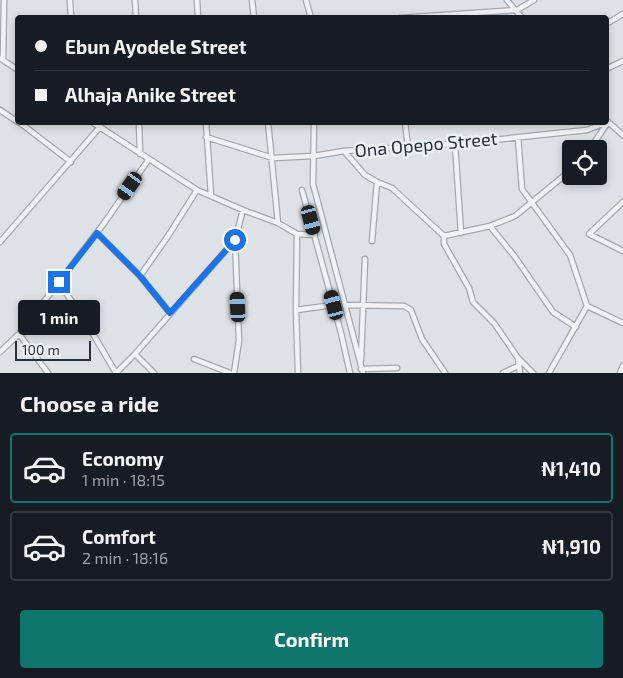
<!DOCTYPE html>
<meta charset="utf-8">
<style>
body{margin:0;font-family:"Exo 2",sans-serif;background:#242831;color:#f1f3f6;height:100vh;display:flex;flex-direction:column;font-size:19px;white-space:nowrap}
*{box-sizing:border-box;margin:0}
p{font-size:16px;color:#9ea1a6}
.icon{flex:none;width:28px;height:28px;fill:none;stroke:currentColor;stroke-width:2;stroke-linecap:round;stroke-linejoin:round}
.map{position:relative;height:373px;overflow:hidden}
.side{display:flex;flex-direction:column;background:#171b24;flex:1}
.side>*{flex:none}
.guide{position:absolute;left:15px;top:15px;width:594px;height:110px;border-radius:5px;box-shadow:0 2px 8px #0003;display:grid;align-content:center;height:110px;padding:0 20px;background:#171b24}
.buttons{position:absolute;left:562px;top:140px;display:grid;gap:10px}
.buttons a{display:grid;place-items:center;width:45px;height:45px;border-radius:5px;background:#171b24;box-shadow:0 2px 8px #0003;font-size:25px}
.scale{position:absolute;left:15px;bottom:12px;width:76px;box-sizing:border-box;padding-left:5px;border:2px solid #29313b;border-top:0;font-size:14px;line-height:18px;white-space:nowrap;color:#29313b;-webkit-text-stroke:4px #edf1f4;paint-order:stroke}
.end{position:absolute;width:22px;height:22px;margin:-11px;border:6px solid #1a73e8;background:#fff;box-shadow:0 0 0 2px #fff}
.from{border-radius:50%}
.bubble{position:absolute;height:35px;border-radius:5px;background:#171b24;box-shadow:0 2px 8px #0003;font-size:16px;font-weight:700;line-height:35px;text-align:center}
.car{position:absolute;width:15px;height:30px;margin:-15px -8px;border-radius:6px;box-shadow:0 0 4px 1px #0007;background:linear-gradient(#222 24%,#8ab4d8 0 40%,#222 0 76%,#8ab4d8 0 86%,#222 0)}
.guide b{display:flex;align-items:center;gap:18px;height:48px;font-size:19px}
.guide b+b{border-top:1px solid #363941}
.guide i{width:12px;height:12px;background:#f1f3f6}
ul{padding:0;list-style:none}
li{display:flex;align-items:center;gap:15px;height:70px;margin:0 10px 8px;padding:0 10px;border:2px solid #363941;border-radius:5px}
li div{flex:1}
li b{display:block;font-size:19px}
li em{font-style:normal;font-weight:700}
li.on{border-color:#0f766e}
li>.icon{width:45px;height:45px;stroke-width:1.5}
h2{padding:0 20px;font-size:22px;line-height:60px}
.cta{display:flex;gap:10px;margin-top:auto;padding:10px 20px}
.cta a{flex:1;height:58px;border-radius:5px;background:#0f766e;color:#fff;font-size:20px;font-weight:700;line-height:58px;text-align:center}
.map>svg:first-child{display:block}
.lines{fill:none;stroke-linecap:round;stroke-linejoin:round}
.street-casing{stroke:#a4a9af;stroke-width:7}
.street{stroke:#f0f2f5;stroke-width:4.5}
.route{stroke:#1a73e8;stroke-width:6}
.labels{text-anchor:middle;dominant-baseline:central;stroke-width:5;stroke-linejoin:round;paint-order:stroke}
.street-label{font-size:18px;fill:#29313b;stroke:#edf1f4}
</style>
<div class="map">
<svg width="623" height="373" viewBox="0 0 623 373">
<rect width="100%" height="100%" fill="#dee2e6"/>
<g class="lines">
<defs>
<path id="street" d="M70 0 71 18
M135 0 136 18
M197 0 198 18
M252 0 254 18
M306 0 311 18
M507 0 522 18
M400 18 517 10 534 0
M606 24 623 14
M0 58 18 70
M3 59 4 0
M606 69 623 61
M0 110 18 122
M607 121 623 135
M19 122 71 162
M92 122 197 190 243 210 278 223 297 234 296 310 298 373
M139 122 140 154
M206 122 211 195
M268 122 278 223
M314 122 313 184 363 373
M405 122 408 147
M206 137 273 158 314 156 344 151 455 144 587 130 608 122
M518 137 522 189 570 255 587 306 549 373
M455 144 461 233
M590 149 608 122
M344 151 365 175 377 182 392 188 444 236V244L469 288 473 302 494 323 518 358 533 373
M302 190 341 333 350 373
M623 202 589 234 623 251
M490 226 515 257 553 312 576 327
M97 233 140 276 170 313
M297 234 315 235
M444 236 490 226 515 216 571 170
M372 241 377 182
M0 242 100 127
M140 276 168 236 197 190
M59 282 93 334 116 373
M345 305 404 306 411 310 422 339 445 373
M587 306 623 323
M296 310 334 305
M19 334 48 373
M0 352 19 334 102 226 149 159
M135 354 154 373
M518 358 520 373
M194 359 230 373
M361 360 365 259
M361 369 397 368
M116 373 135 354 235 240
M234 373 239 341 235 240 243 210
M503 373 518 366
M620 373 623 366"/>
</defs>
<use href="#street" class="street-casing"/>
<use href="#street" class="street"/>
</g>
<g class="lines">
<path class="route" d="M59 282 97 233 140 276 170 313 235 240"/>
</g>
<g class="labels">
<g class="street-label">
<text transform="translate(426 144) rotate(-5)">Ona Opepo Street</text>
</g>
</g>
</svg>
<div class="buttons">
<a><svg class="icon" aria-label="locate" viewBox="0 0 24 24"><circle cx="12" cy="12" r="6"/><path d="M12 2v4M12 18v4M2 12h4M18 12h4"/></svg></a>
</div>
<div class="scale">100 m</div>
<i class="end from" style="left:235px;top:240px"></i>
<i class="end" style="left:59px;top:282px"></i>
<div class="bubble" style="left:18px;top:300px;width:82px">1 min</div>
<i class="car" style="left:130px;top:186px;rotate:215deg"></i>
<i class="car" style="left:311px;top:220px;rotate:165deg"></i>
<i class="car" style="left:334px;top:305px;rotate:345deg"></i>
<i class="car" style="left:238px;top:307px;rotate:357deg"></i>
<div class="guide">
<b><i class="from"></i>Ebun Ayodele Street</b>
<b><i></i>Alhaja Anike Street</b>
</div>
</div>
<section class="side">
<h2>Choose a ride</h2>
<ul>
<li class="on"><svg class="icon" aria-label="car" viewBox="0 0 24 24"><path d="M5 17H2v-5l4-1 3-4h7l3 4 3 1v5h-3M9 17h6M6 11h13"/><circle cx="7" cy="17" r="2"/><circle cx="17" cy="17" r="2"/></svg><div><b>Economy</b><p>1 min · 18:15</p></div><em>₦1,410</em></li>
<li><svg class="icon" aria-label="car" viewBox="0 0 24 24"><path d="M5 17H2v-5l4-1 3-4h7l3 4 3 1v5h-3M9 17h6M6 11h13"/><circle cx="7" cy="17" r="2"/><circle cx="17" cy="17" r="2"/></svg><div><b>Comfort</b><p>2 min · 18:16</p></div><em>₦1,910</em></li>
</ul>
<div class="cta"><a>Confirm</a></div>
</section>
